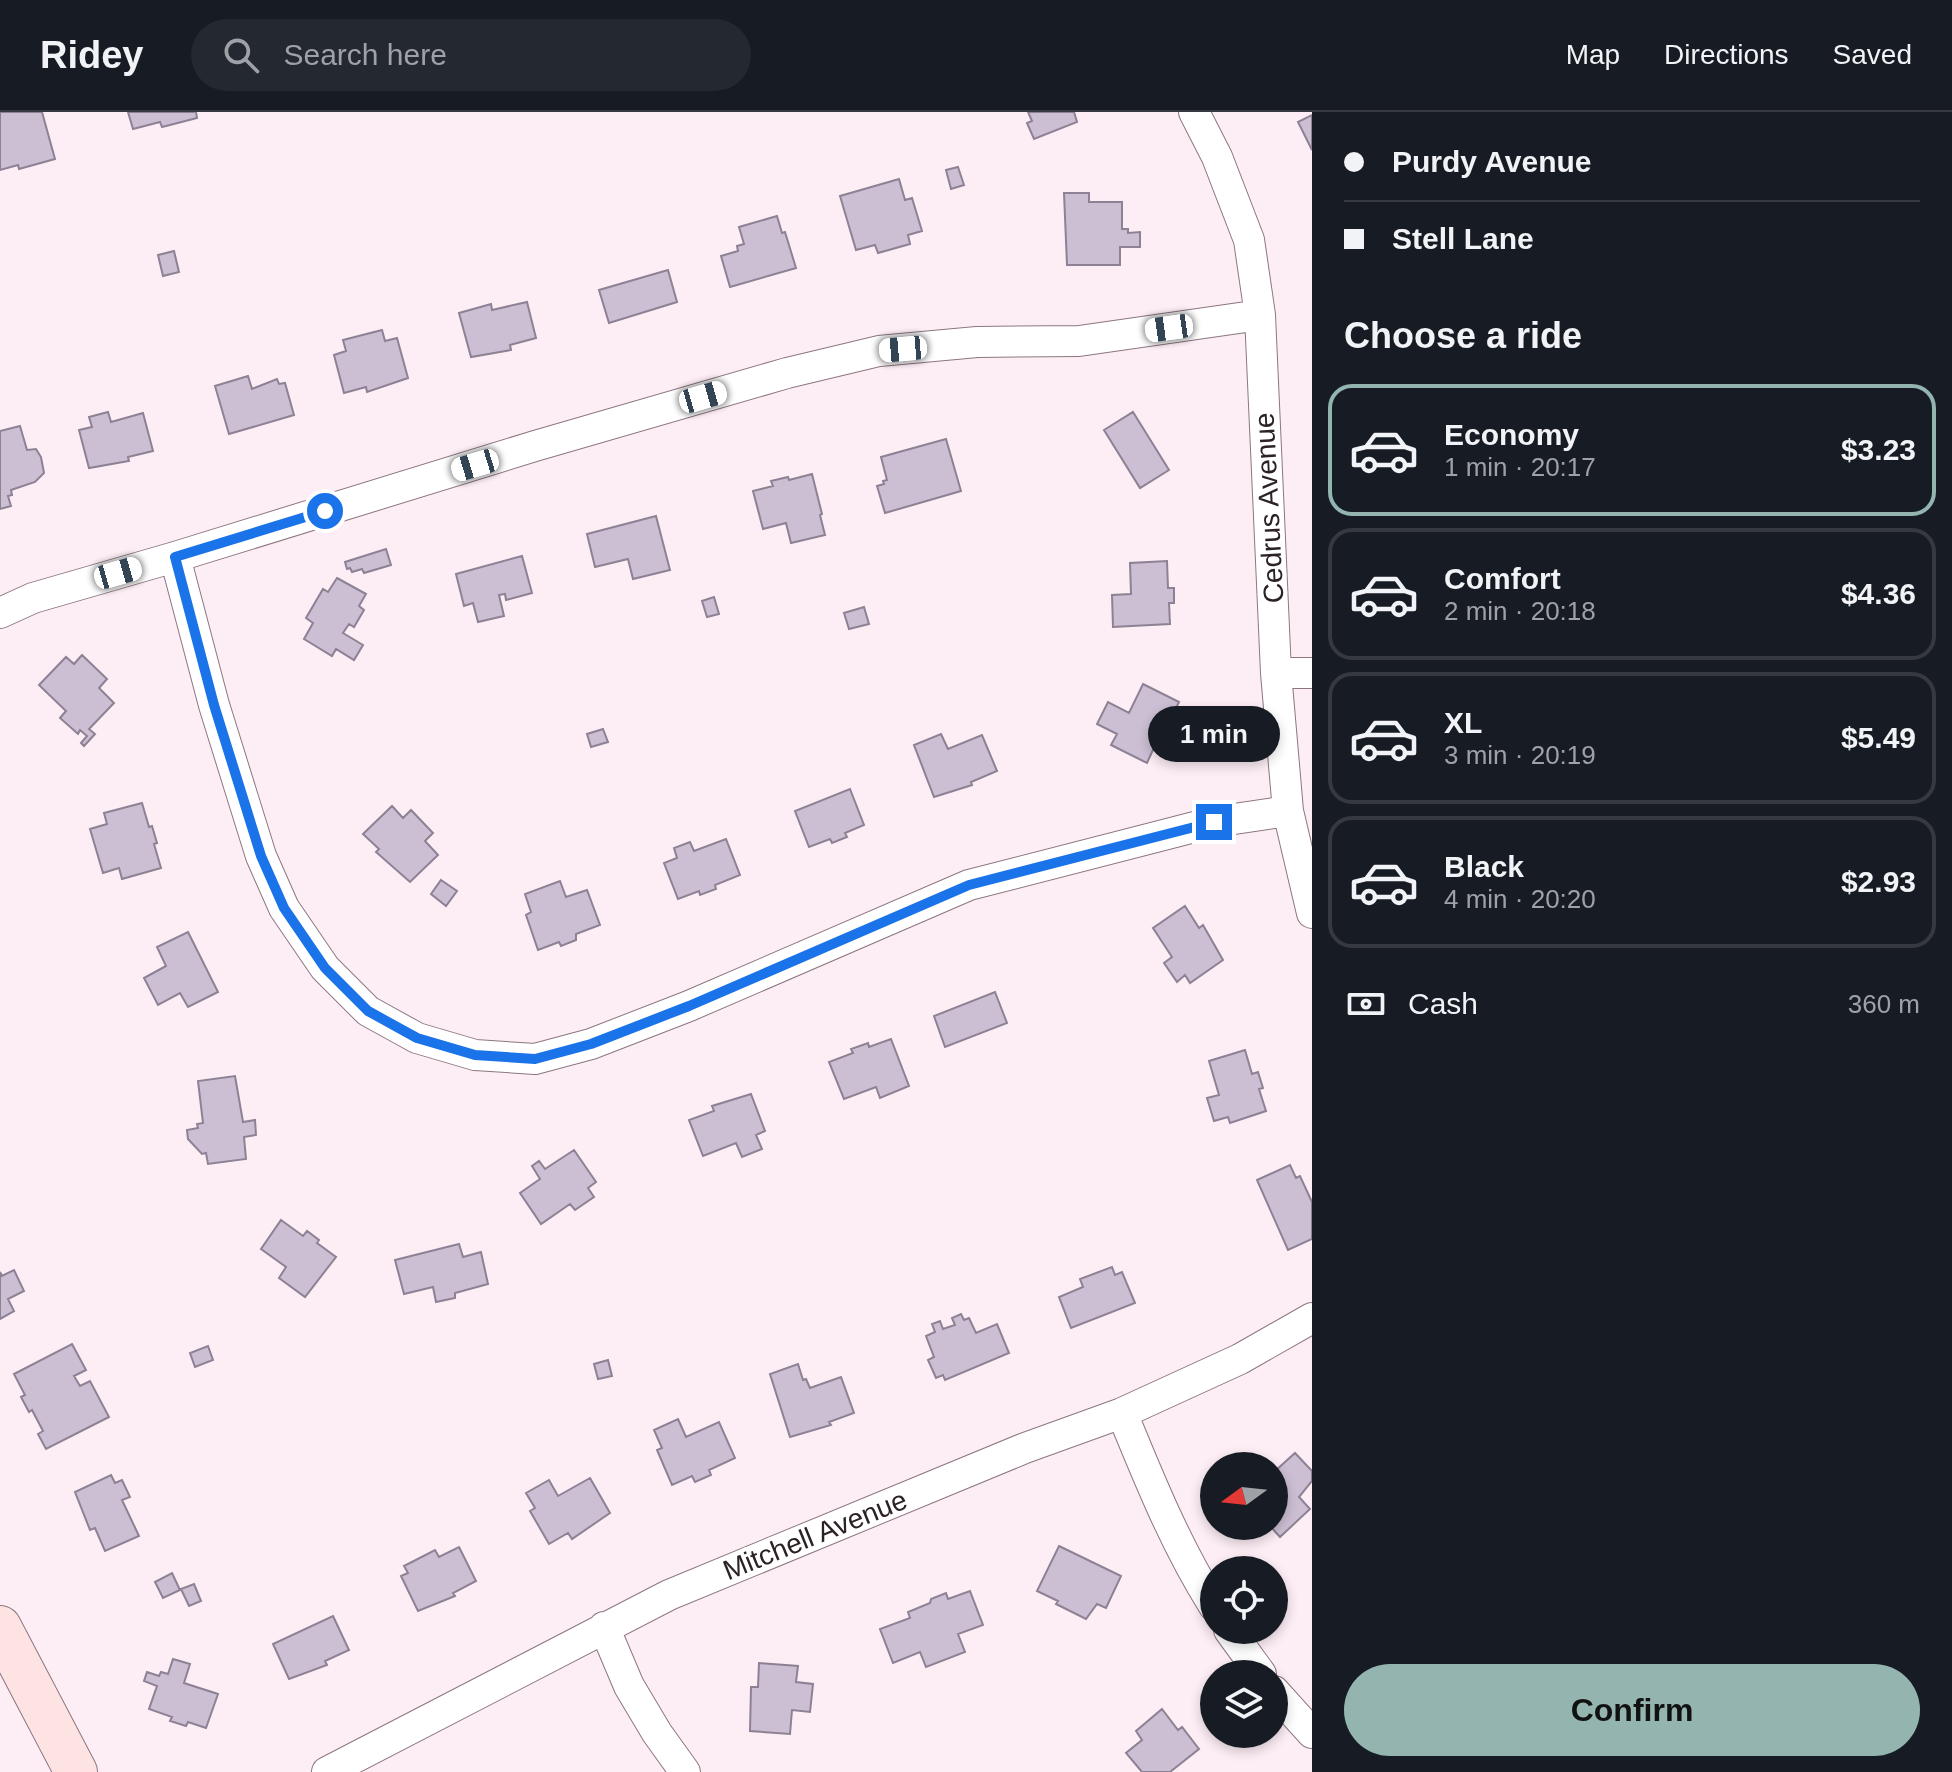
<!DOCTYPE html>
<meta charset="utf-8">
<style>
body{margin:0;font-family:Arial,sans-serif;background:#242831;color:#f1f3f6;height:100vh;display:flex;flex-direction:column;font-size:30px;white-space:nowrap}
*{box-sizing:border-box;margin:0}
p{font-size:26px;color:#9ea1a6}
.icon{flex:none;width:44px;height:44px;fill:none;stroke:currentColor;stroke-width:2;stroke-linecap:round;stroke-linejoin:round}
.map{position:relative;flex:1;overflow:hidden}
.side{display:flex;flex-direction:column;background:#171b24;width:640px}
.side>*{flex:none}
.banner{display:grid;align-content:center;height:176px;padding:0 32px;background:#171b24}
.needle{width:52px;rotate:255deg}
.tools{position:absolute;left:1200px;top:1340px;display:grid;gap:16px}
.tools a{display:grid;place-items:center;width:88px;height:88px;border-radius:50%;background:#171b24;box-shadow:0 4px 12px #0003;font-size:40px}
.end{position:absolute;width:36px;height:36px;margin:-18px;border:10px solid #1a73e8;background:#fff;box-shadow:0 0 0 4px #fff}
.from{border-radius:50%}
.bubble{position:absolute;height:56px;border-radius:28px;background:#171b24;box-shadow:0 4px 12px #0003;font-size:26px;font-weight:800;line-height:56px;text-align:center}
.car{position:absolute;width:24px;height:48px;margin:-24px -12px;border-radius:10px;box-shadow:0 0 6px 2px #0007;background:linear-gradient(#fff 24%,#345 0 40%,#fff 0 76%,#345 0 86%,#fff 0)}
.banner b{display:flex;align-items:center;gap:28px;height:76px;font-size:30px}
.banner b+b{border-top:2px solid #363941}
.banner i{width:20px;height:20px;background:#f1f3f6}
ul{padding:0;list-style:none}
li{display:flex;align-items:center;gap:24px;height:132px;margin:0 16px 12px;padding:0 16px;border:4px solid #363941;border-radius:24px}
li div{flex:1}
li b{display:block;font-size:30px}
li em{font-style:normal;font-weight:800}
li.on{border-color:#93b4af}
li>.icon{width:72px;height:72px;stroke-width:1.5}
h2{padding:0 32px;font-size:36px;line-height:96px}
.pay{display:flex;align-items:center;gap:20px;height:88px;padding:0 32px;font-size:30px}
.pay p{margin-inline-start:auto}
.action{display:flex;gap:16px;margin-top:auto;padding:16px 32px}
.action a{flex:1;height:92px;border-radius:48px;background:#93b4af;color:#111;font-size:32px;font-weight:800;line-height:92px;text-align:center}
header{display:flex;align-items:center;gap:48px;box-sizing:border-box;height:112px;padding:0 40px;background:#171b24;border-bottom:2px solid #363941}
header strong{font-size:38px}
nav{display:flex;gap:44px;margin-inline-start:auto;font-size:28px}
.search{width:560px;height:72px;background:#242831;display:flex;align-items:center;gap:20px;box-sizing:border-box;padding:0 28px;border-radius:44px;color:#9ea1a6;font-size:30px}
main{display:flex;flex:1;min-height:0}
.map>svg:first-child{display:block}
.building{fill:#ccbfd4;stroke:#8d8194;stroke-width:2}
.lines{fill:none;stroke-linecap:round;stroke-linejoin:round}
.street-casing{stroke:#8d7681;stroke-width:32}
.secondary-casing{stroke:#8d7681;stroke-width:44}
.street{stroke:#fff;stroke-width:30}
.secondary{stroke:#fde4e3;stroke-width:42}
.route{stroke:#1a73e8;stroke-width:10}
.labels{text-anchor:middle;dominant-baseline:central;stroke-width:8;stroke-linejoin:round;paint-order:stroke}
.street-label{font-size:28px;fill:#2b2126;stroke:#fff}
</style>
<header>
<strong>Ridey</strong>
<div class="search"><svg class="icon" aria-label="search" viewBox="0 0 24 24"><circle cx="10" cy="10" r="6"/><path d="M15 15l6 6"/></svg>Search here</div>
<nav><a>Map</a><a>Directions</a><a>Saved</a></nav>
</header>
<main>
<div class="map">
<svg width="1312" height="1660" viewBox="0 0 1312 1660">
<rect width="100%" height="100%" fill="#fdeef5"/>
<path class="building" d="M0 0H42L55 47 19 57 18 53 0 58Z
M128 0H196L197 6 162 15 160 10 133 17Z
M1028 0H1074L1077 10 1034 27 1027 11 1032 9Z
M1312 3V38L1298 10Z
M958 55 964 73 951 77 946 58Z
M899 67 905 88 912 86 922 119 908 123 910 132 878 141 875 133 856 138 840 84Z
M1064 81H1089V90H1122V117H1128V121L1140 120V135H1120V153H1067Z
M777 104 782 121 785 120 796 156 730 175 721 144 738 139 737 134 744 132 739 115Z
M174 139 179 160 163 164 158 143Z
M668 158 677 190 609 211 599 178Z
M527 190 536 226 510 233 511 238 471 245 459 201 491 192 492 198Z
M382 218 385 229 397 226 408 266 367 280 366 275 344 281 334 243 346 239 343 228Z
M248 264 252 277 277 267 279 272 285 271 294 303 229 322 215 274Z
M108 300 111 310 143 301 153 339 128 345 129 349 89 356 79 318 92 315 89 305Z
M1133 300 1169 358 1140 376 1104 318Z
M20 314 27 338 36 337 41 345 44 361 35 370 11 378 12 383 8 384 11 394 0 397V319Z
M946 327 961 379 885 401 877 374 884 372 883 369 887 368 881 345Z
M812 362 822 402 820 403 825 423 791 431 786 411 763 417 753 379 773 374 771 369 788 365 789 368Z
M656 404 670 458 633 467 628 447 595 455 587 422Z
M386 437 391 453 364 461 362 457 352 460 350 456 347 457 345 450Z
M522 444 532 481 506 488 505 482 499 483 504 504 478 510 473 491 464 494 456 462Z
M1167 449 1168 476H1174V491H1169L1170 512 1113 515 1112 483 1131 482 1130 451Z
M337 466 366 482 359 494 364 498 354 515 349 512 343 521 363 533 354 548 336 537 332 544 304 527 313 511 306 506 323 477 328 480Z
M714 485 719 502 707 505 702 489Z
M864 495 869 512 849 517 844 501Z
M82 543 107 567 99 576 114 591 89 617 95 622 84 634 81 631 87 624 80 618 78 622 60 606 66 599 39 573 66 545 74 552Z
M1143 572 1179 590 1166 616 1171 618 1163 632 1157 629 1147 651 1111 633 1117 622 1097 612 1108 590 1129 601Z
M603 617 608 630 591 635 587 622Z
M941 622 948 637 982 623 997 659 971 670 972 673 934 685 914 633Z
M850 677 864 713 845 721 847 725 832 731 830 727 809 735 795 699Z
M142 691 149 715 152 714 157 731 154 732 161 756 122 767 119 756 103 761 90 717 107 712 104 701Z
M392 694 403 706 411 698 433 721 425 729 438 743 410 770 376 740 379 737 363 722Z
M726 727 740 763 715 773 716 777 700 783 699 779 678 787 664 751 677 746 674 736 690 730 694 739Z
M441 768 457 779 446 794 431 782Z
M560 769 566 785 587 778 600 813 576 822V828L561 834 559 830 538 838 526 803 531 800 525 782Z
M1185 794 1199 816 1203 813 1223 848 1190 871 1185 863 1177 870 1164 851 1172 845 1153 816Z
M188 820 218 880 188 895 180 881 158 893 144 866 166 854 157 835Z
M995 880 1007 911 945 935 934 904Z
M891 927 909 974 880 986 876 975 844 987 829 950 853 941 851 937 868 931 869 935Z
M1245 938 1252 962 1258 960 1263 976 1259 977 1266 999 1230 1011 1228 1005 1214 1009 1207 986 1219 983 1209 949Z
M235 964 243 1010 255 1008 256 1023 244 1025 246 1047 208 1052 206 1041 202 1042 188 1027 187 1018 198 1016 197 1012 203 1011 198 969Z
M751 982 765 1019 756 1023 762 1037 742 1045 736 1031 703 1044 689 1008 714 999 712 994Z
M574 1038 596 1070 588 1076 594 1085 575 1098 570 1092 541 1112 520 1081 540 1067 532 1054 539 1049 545 1057Z
M1290 1053 1296 1066 1300 1064 1312 1090V1127L1288 1138 1257 1068Z
M281 1108 303 1124 307 1119 319 1128 317 1131 336 1145 305 1185 279 1166 286 1155 261 1137Z
M459 1132 463 1145 481 1140 488 1172 455 1181V1186L436 1190 433 1175 404 1182 395 1148Z
M1112 1155 1115 1163 1122 1160 1135 1191 1071 1216 1059 1185 1083 1175 1080 1167Z
M14 1158 24 1179 8 1187 14 1199 0 1207V1160L2 1164Z
M961 1202 964 1208 969 1206 976 1221 997 1212 1009 1241 945 1268 943 1263 936 1266 928 1248 934 1245 926 1224 935 1220 932 1212 940 1209 943 1217 955 1213 952 1206Z
M72 1232 86 1258 74 1264 80 1274 90 1269 109 1305 46 1337 38 1322 43 1319 32 1298 29 1300 21 1285 25 1283 14 1262Z
M208 1234 213 1248 195 1255 190 1241Z
M608 1248 612 1264 598 1267 594 1252Z
M798 1252 803 1268 806 1267 810 1276 841 1265 854 1301 829 1310 831 1313 790 1325 770 1262Z
M678 1307 686 1325 719 1310 735 1346 709 1358 711 1363 695 1370 692 1364 672 1373 657 1338 662 1336 654 1318Z
M1295 1341 1312 1359V1369L1299 1385 1310 1397 1280 1425 1270 1414H1274V1360Z
M111 1363 115 1371 122 1368 130 1385 122 1388 139 1424 105 1439 95 1416 90 1418 75 1380Z
M590 1366 610 1401 572 1427 568 1421 549 1432 530 1399 535 1396 526 1381 549 1368 558 1384Z
M1059 1434 1121 1464 1106 1496 1097 1492 1086 1507 1056 1492 1058 1489 1037 1479Z
M459 1435 476 1469 453 1481 455 1484 418 1499 401 1464 408 1461 404 1454 435 1438 439 1445Z
M172 1461 180 1478 163 1486 155 1470Z
M194 1472 201 1489 189 1494 181 1477Z
M970 1479 983 1513 958 1522 965 1540 926 1555 920 1540 893 1551 880 1517 910 1506 908 1500 930 1491 931 1487 946 1481 948 1487Z
M333 1504 349 1538 325 1549 327 1553 289 1567 273 1532Z
M173 1547 190 1552 184 1571 218 1582 206 1616 188 1610 186 1614 170 1609 172 1605 149 1597 157 1574 144 1569 147 1560 159 1564 161 1560 168 1562Z
M759 1551 798 1554 796 1570 813 1572 810 1600 792 1598 790 1622 750 1619 751 1575H758Z
M1162 1597 1178 1618 1182 1615 1199 1637 1170 1660H1142L1126 1641 1142 1628 1136 1619Z"/>
<g class="lines">
<defs>
<path id="street" d="M1194 0 1217 45 1249 128 1260 203 1276 561 1288 699 1312 801
M175 445 214 593 261 744 284 796 325 856 368 899 417 926 475 943 535 947 591 932 689 894 969 773 1214 710 1288 699
M0 501 33 486 175 445 535 334 787 261 879 239 977 230 1079 229 1260 203
M1276 561H1312
M1122 1301C1149 1367 1176 1434 1214 1494
M604 1515 629 1574 657 1621 685 1660
M1229 1518 1261 1562
M1274 1579 1312 1621
M327 1660 669 1483 1025 1336 1122 1301 1240 1247 1312 1206"/>
<path id="secondary" d="M0 1515 76 1660"/>
</defs>
<use href="#street" class="street-casing"/>
<use href="#secondary" class="secondary-casing"/>
<use href="#street" class="street"/>
<use href="#secondary" class="secondary"/>
</g>
<g class="lines">
<path class="route" d="M325 399 175 445 214 593 261 744 284 796 325 856 368 899 417 926 475 943 535 947 591 932 689 894 969 773 1214 710"/>
</g>
<g class="labels">
<g class="street-label">
<text transform="translate(1269 396) rotate(-93)">Cedrus Avenue</text>
<text transform="translate(815 1423) rotate(-22)">Mitchell Avenue</text>
</g>
</g>
</svg>
<div class="tools">
<a><svg class="needle" viewBox="-14 -14 28 28"><path d="M0-13l5 13h-10z" fill="#e53935"/><path d="M0 13l5-13h-10z" fill="#9ea1a6"/></svg></a>
<a><svg class="icon" aria-label="locate" viewBox="0 0 24 24"><circle cx="12" cy="12" r="6"/><path d="M12 2v4M12 18v4M2 12h4M18 12h4"/></svg></a>
<a><svg class="icon" aria-label="layers" viewBox="0 0 24 24"><path d="M12 4l9 5-9 5-9-5zM3 14l9 5 9-5"/></svg></a>
</div>
<i class="end from" style="left:325px;top:399px"></i>
<i class="end" style="left:1214px;top:710px"></i>
<div class="bubble" style="left:1148px;top:594px;width:132px">1 min</div>
<i class="car" style="left:1169px;top:216px;rotate:262deg"></i>
<i class="car" style="left:903px;top:237px;rotate:265deg"></i>
<i class="car" style="left:703px;top:285px;rotate:74deg"></i>
<i class="car" style="left:475px;top:353px;rotate:253deg"></i>
<i class="car" style="left:118px;top:461px;rotate:74deg"></i>
</div>
<section class="side">
<div class="banner">
<b><i class="from"></i>Purdy Avenue</b>
<b><i></i>Stell Lane</b>
</div>
<h2>Choose a ride</h2>
<ul>
<li class="on"><svg class="icon" aria-label="car" viewBox="0 0 24 24"><path d="M5 17H2v-5l4-1 3-4h7l3 4 3 1v5h-3M9 17h6M6 11h13"/><circle cx="7" cy="17" r="2"/><circle cx="17" cy="17" r="2"/></svg><div><b>Economy</b><p>1 min · 20:17</p></div><em>$3.23</em></li>
<li><svg class="icon" aria-label="car" viewBox="0 0 24 24"><path d="M5 17H2v-5l4-1 3-4h7l3 4 3 1v5h-3M9 17h6M6 11h13"/><circle cx="7" cy="17" r="2"/><circle cx="17" cy="17" r="2"/></svg><div><b>Comfort</b><p>2 min · 20:18</p></div><em>$4.36</em></li>
<li><svg class="icon" aria-label="car" viewBox="0 0 24 24"><path d="M5 17H2v-5l4-1 3-4h7l3 4 3 1v5h-3M9 17h6M6 11h13"/><circle cx="7" cy="17" r="2"/><circle cx="17" cy="17" r="2"/></svg><div><b>XL</b><p>3 min · 20:19</p></div><em>$5.49</em></li>
<li><svg class="icon" aria-label="car" viewBox="0 0 24 24"><path d="M5 17H2v-5l4-1 3-4h7l3 4 3 1v5h-3M9 17h6M6 11h13"/><circle cx="7" cy="17" r="2"/><circle cx="17" cy="17" r="2"/></svg><div><b>Black</b><p>4 min · 20:20</p></div><em>$2.93</em></li>
</ul>
<div class="pay"><svg class="icon" aria-label="cash" viewBox="0 0 24 24"><path d="M3 7h18v10H3z"/><circle cx="12" cy="12" r="2"/></svg>Cash<p>360 m</p></div>
<div class="action"><a>Confirm</a></div>
</section>
</main>
